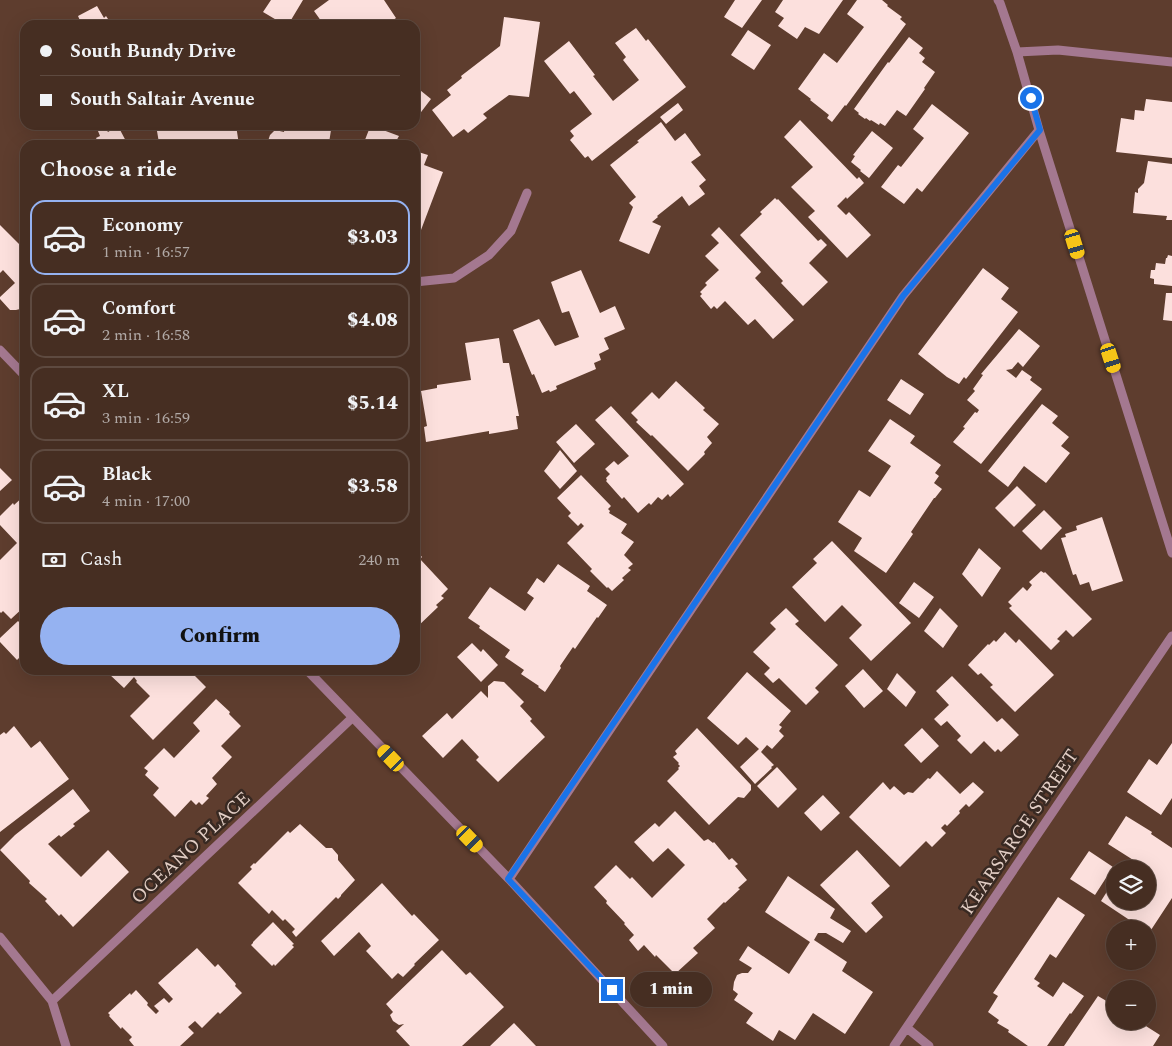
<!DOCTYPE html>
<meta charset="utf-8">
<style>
body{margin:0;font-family:Spectral,serif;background:#503a2f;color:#f1f3f6;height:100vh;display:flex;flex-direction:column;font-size:19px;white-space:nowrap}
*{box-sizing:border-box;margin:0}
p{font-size:16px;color:#b0a8a5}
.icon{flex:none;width:28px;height:28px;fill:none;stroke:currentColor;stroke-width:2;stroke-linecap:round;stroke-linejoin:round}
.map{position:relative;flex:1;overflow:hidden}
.side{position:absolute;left:20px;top:140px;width:400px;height:535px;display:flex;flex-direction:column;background:#462e22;border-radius:15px;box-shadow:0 5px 20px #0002,0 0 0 1px #5e4a40}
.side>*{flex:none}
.hud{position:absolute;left:20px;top:20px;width:400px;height:110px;border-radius:15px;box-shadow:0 5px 20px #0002,0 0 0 1px #5e4a40;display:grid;align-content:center;height:110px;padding:0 20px;background:#462e22}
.buttons{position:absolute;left:1106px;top:860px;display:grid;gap:10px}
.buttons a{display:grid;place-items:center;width:50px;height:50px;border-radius:50%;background:#462e22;box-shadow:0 5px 20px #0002,0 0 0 1px #5e4a40;font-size:25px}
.end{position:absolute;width:22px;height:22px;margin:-11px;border:6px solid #1a73e8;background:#fff;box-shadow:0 0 0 2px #fff}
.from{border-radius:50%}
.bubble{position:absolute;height:35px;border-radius:18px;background:#462e22;box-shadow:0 5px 20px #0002,0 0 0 1px #5e4a40;font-size:16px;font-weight:800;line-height:35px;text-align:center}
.car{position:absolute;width:15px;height:30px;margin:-15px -8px;border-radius:6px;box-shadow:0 0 4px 1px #0007;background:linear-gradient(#f5c518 24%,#345 0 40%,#f5c518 0 76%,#345 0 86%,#f5c518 0)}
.hud b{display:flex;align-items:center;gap:18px;height:48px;font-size:19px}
.hud b+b{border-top:1px solid #5e4a40}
.hud i{width:12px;height:12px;background:#f1f3f6}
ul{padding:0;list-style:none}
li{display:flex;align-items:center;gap:15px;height:75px;margin:0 10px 8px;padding:0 10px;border:2px solid #5e4a40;border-radius:15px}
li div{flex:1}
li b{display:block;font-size:19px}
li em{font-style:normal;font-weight:800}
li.selected{border-color:#95b2f1}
li>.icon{width:45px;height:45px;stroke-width:1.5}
h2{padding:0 20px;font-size:22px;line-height:60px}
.pay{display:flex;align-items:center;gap:12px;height:55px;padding:0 20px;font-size:19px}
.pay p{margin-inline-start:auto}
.button{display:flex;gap:10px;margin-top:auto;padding:10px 20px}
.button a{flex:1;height:58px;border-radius:30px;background:#95b2f1;color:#111;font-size:20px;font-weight:800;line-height:58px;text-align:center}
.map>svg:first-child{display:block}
.building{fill:#fce0dd}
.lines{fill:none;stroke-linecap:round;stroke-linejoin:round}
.minor{stroke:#a47890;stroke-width:9}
.route{stroke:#1a73e8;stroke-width:6}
.labels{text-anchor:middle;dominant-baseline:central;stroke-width:5;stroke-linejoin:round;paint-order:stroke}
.street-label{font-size:19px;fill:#e2cec5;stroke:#382922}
</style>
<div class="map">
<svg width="1172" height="1046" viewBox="0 0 1172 1046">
<rect width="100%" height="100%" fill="#5e3d2e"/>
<path class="building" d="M271 0H303L288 25H285L263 12Z
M329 0H384L396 18 386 25H324L314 11Z
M735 0H762L742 28 724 17Z
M783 0H843L819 34 805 27 797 39 778 26 784 18 775 12Z
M857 0H882L888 5 887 6 902 17 900 19 906 24 846 106 845 105 832 122 827 118 829 115 810 100 811 99 798 89 824 53 837 63 864 27 847 14Z
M97 6 104 18 106 16 112 25H82L78 16Z
M504 17 540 22 529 97 509 95 483 114 487 118 468 133 464 129 453 137 432 110 451 95 447 90 462 78 461 76 500 46Z
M636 28 646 41 648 39 686 87 592 161 588 156 585 158 570 140 574 136 570 131 592 114 574 91 570 94 544 61 569 41 595 75 593 76 613 101 639 80 623 60 626 57 615 43Z
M748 30 771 45 754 70 731 55Z
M909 37 923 48 919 53 925 58 922 62 935 72 924 88 925 89 906 116 897 110 885 126 880 123 879 125 871 120 870 121 866 118 865 119 858 114 859 113 854 109 888 62 889 63Z
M415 86 431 99 415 120Z
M1146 99 1172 102V158L1116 152 1121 118 1134 120 1135 110 1144 111Z
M678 103 683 110 666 124 660 117Z
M932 104 969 133 922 192 917 188 904 204 881 187 898 165 901 167 924 138 913 129Z
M800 120 857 179 859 177 864 183 847 199 846 197 837 206 846 215 849 212 871 235 847 258 808 217 815 211 791 187 813 167 784 137Z
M661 122 675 141 685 133 701 155 691 162 706 180 699 186 705 194 689 206 682 196 657 216 658 217 652 222 661 226 649 254 619 241 633 207 629 203 636 197 610 165 639 142 637 141Z
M156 125H236L239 145H164L163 142 159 143Z
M285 125H324V129L331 130 329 143 322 141V145H253L254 139 268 141 270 135 275 130 284 132Z
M118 126 128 145H100L96 138 100 136 98 131 105 128 108 132Z
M370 127 374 129 375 127 399 136 395 143 399 145H363Z
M872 131 893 148 869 178 860 171 861 170 851 162 855 156 853 155Z
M415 151 428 155 424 165 443 172 421 230 415 228Z
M1148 161 1172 164V220H1166L1167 216 1133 213 1135 192 1138 193V189L1144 183Z
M775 198 777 200 778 199 818 241 821 239 827 245 809 263 828 282 803 306 781 283 783 281 740 235 762 214 760 212Z
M0 225 20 245 23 242 25 245V304L20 309 16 310H10L0 299V297L15 283 3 270 0 273Z
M719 227 761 272 755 278 794 320 773 339 755 319 748 325 725 301 717 309 714 306 711 309 700 296 702 294 700 292 707 285 705 283 719 270 705 256 719 243 711 235Z
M1168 255 1172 256V286L1154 284V279L1150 278 1151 270H1155L1156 263 1165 264 1166 258H1167Z
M983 268 1009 288 1001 299 1018 312 966 379 964 377 959 384 947 377 918 354Z
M581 270 600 313 615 306 625 329 604 338 609 349 599 354 601 360 594 363 596 369 556 386 557 389 550 392 549 390 542 393 534 374 532 375 513 330 539 319 555 346 579 337 569 311 562 313 551 282Z
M1166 293H1172V321L1163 320Z
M1019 329 1040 346 1023 367 1018 362 1012 369 1006 370 1016 378 1022 370 1032 377 1030 380 1042 389 981 464 953 442 965 428 963 427 975 412 977 413 979 410 967 400 975 391 973 389 983 375 981 374Z
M499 338 503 363H509L519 416H516L518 429 489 434V431L426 442 424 427 427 426 421 391 437 388V385L471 380 465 343Z
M901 379 924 394 910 415 887 400Z
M676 381 705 408 703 410 719 424 707 437 712 443 704 452 705 454 688 471 652 435 651 436 636 422 638 420 631 413 652 392 659 399Z
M1042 404 1058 416 1052 423 1069 437 1061 446 1070 453 1046 483 1024 466 1008 487 988 471Z
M611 406 684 484 670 497 668 494 662 500 658 497 651 505 649 503 638 513 624 497 622 499 606 481 607 480 606 478 610 474 605 469 614 461 618 465 629 456 595 420Z
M890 419 915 436 910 443 941 465 935 473 939 476 934 483 942 489 935 498H934L911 532 913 534 886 573 854 551 862 538 838 522 859 490 870 497 891 466 868 451Z
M576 424 595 444 574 463 556 442Z
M560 450 577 471 560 489 544 471Z
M0 468 12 480 0 491Z
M581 475 611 506 608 509 610 511 609 513 627 524 621 533 634 542 624 555 633 564 628 568 631 570 622 578 624 580 612 591 608 587 607 588 590 571 592 569 567 543 584 526 581 523 578 526 568 516 571 513 557 498Z
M1017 486 1036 505 1014 527 995 508Z
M25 495V606L11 619 3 611 1 613 0 612V560L17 543 0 525V516L13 503 14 505Z
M1044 510 1062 528 1041 550 1022 531Z
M1102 517 1123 581 1092 591 1089 582 1080 585 1076 574 1073 575 1061 538 1066 537 1065 534 1077 530 1076 526Z
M832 541 911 623 871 661 849 638 862 625 842 605 825 622 792 587 817 563 813 559Z
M979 548 1001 568 982 597 962 574Z
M415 549 422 557 420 559 448 589 441 596 444 598 436 605 438 607 415 629Z
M558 564 590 586 587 591 607 605 598 618 597 617 575 649 573 647 560 666 561 668 545 692 538 687 539 686 521 674 524 670 505 657 510 650 479 628 480 626 468 618 490 587 525 611 534 598 527 593 537 578 544 583Z
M1041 571 1044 573 1045 572 1092 619 1073 637 1066 630 1057 639 1060 641 1051 650 1009 608 1012 606 1008 602 1023 587 1027 591 1032 585 1029 582Z
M914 582 934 597 919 618 899 603Z
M786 608 799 621 795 624 838 665 815 688 819 692 806 705 779 678 773 683 764 674 770 668 753 652 776 629 770 623Z
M940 608 958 626 943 648 924 631Z
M18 621 25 628V652L17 660 0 642V638Z
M1005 632 1016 643 1019 639 1054 675 1015 712 990 687 993 685 981 673 978 675 968 665 988 644 989 645 994 640 996 642Z
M472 643 481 652 483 649 498 665 481 682 457 657Z
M863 669 883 691 864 708 845 686Z
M111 670H189L206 687 153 740 130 716 150 696 136 682 137 681 134 677 124 688 108 673Z
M383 670H396L391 676Z
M747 672 791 711 779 725 782 727 779 731 784 736 772 749 767 745 761 752 774 765 771 767 772 768 755 784 740 767 759 749 746 737 738 745 707 718Z
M897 673 916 692 906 707 887 689Z
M952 676 997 722 1002 718 1019 735 1001 752 998 749 995 752 984 741 971 754 957 740 961 736 947 721 941 726 934 719 949 705 936 691Z
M494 681 504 682 524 702 520 706 532 719 530 721 545 737 498 782 476 760 479 757 462 739 443 758 422 736 447 713 452 719 481 691 488 698V686Z
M216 699 230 712 229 714 241 726 221 746 232 757 212 778 217 784 206 796 209 798 202 805 199 802 196 805 191 800 175 817 153 795 159 788 145 775 148 771 144 768 164 748 174 758 200 731 193 723Z
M14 726 31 748 40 741 69 779 0 832V735L4 732 6 734Z
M697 728 751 785V790L744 798 738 797 709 825 667 781 679 769 678 768 680 766 678 764 679 763 673 757 677 754 675 751Z
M922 728 939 746 921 763 904 745Z
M1172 743V798L1161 815 1127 792 1149 759 1157 765Z
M777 767 797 789 778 808 757 786Z
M937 771 960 794 973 782 984 792 969 807 966 804 959 811 960 813 947 826 945 824 941 828 946 833 932 847 926 841 900 867 849 817 883 782 890 790 894 786 904 795 908 792 913 793 928 778 930 779Z
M73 789 90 811 73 824 75 826 61 837 59 835 48 844 81 877 108 850 129 872 73 927 61 914 59 916 45 901 47 899 29 883 30 881 0 850 15 835Z
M823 795 840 813 821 831 804 813Z
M675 811 704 841 708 839 713 843 714 842 729 860 732 858 738 864 735 866 747 880 738 888 740 889 725 903 724 902 707 919 715 928 693 948 698 953 675 974 656 955 655 957 644 945 638 951 629 940 634 935 624 924 625 923 606 903 607 901 594 887 616 865 630 879 632 877 652 898 685 865 668 848 653 862 634 842 655 823 659 827Z
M1126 816 1152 832 1151 834 1172 848V898L1149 933 1148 932V929H1143L1101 901 1115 879V901H1148V869H1134L1138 863 1108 844Z
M300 824 326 848H332L338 855V860L355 880 341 895V896L338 899 336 897 296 937 292 932 295 929 285 919 283 921 272 910 269 914 238 883 252 869 250 867 254 863 255 864 288 831 290 833Z
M857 850 890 886 871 903 883 917 866 933 820 885Z
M1089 851 1113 867 1095 895 1070 879Z
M788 876 835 909 830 918 851 931 843 943 826 933H818L814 940 847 962 842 971 873 992 845 1034 813 1013 795 1040 779 1030 773 1041 746 1023 753 1013 734 1000 738 994 733 990 734 982 737 975 742 973H748L752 968 739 960 748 946 789 974 810 942 765 912Z
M382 883 412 916 414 914 439 940 414 964 415 965 403 977 398 973 392 979 366 951 371 946 359 932 334 956 321 941Z
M1058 897 1085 915 1056 958 1050 954 1034 979 1040 983 1037 986 1053 997 1063 982 1084 996 1071 1014 1070 1013 1047 1046H1028L1008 1032 1009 1030 997 1023 999 1020 988 1012 998 996 993 993Z
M273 922 294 944 292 945 294 947 275 966 274 964 272 966 251 945 253 943V942Z
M197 948 215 967 218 964 236 984 235 986 242 993 220 1014 218 1012 202 1028 195 1021 188 1027 194 1033 180 1046H134L129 1040 132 1037 122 1027 121 1029 109 1016 110 1015 108 1013 130 993 131 995 136 990 148 1003 147 1005 156 1014 159 1011 154 1006 164 998 169 1003 173 999 158 983Z
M442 950 466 975 470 972 504 1007 462 1046H410L396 1031 404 1024 399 1025 393 1021 390 1015 393 1012 386 1004Z
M1098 996 1115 1006V1021H1138L1160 1035 1153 1046H1064Z
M514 1023 536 1046H490Z"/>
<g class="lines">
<path class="minor" d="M998 0 1000 3 1017 52 1039 130 1172 553
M1017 52 1058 50 1172 62
M415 282 454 278 489 255 511 231 527 193
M0 350 25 376
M307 670 509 879 663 1046
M509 879 903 296 1039 130
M0 937 52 1001 66 1046
M52 1001 352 718
M907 1028 929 1046
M894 1046 1172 636"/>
</g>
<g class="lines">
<path class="route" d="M612 990 508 879 903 296 1040 130 1031 98"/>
</g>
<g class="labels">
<g class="street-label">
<text transform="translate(1020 832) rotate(-56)">KEARSARGE STREET</text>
<text transform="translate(191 848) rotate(-43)">OCEANO PLACE</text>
</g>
</g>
</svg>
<div class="buttons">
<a><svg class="icon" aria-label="layers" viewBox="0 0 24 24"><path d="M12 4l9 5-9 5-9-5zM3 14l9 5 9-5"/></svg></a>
<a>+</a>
<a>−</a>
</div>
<i class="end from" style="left:1031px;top:98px"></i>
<i class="end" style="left:612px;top:990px"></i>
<div class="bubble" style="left:630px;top:972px;width:82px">1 min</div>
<i class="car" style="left:1075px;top:244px;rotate:163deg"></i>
<i class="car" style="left:1111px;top:358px;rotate:162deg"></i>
<i class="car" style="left:391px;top:758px;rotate:316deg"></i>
<i class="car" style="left:470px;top:839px;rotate:136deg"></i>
<div class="hud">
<b><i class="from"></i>South Bundy Drive</b>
<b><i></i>South Saltair Avenue</b>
</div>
<section class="side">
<h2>Choose a ride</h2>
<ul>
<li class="selected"><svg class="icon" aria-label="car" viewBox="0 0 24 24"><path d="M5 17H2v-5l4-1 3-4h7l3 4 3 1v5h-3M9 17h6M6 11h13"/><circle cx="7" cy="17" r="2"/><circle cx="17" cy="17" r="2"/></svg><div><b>Economy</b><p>1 min · 16:57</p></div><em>$3.03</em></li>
<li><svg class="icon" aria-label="car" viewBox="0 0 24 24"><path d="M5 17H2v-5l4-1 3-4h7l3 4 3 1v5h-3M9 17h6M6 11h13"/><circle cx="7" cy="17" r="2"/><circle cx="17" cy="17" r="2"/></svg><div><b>Comfort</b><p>2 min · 16:58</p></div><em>$4.08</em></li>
<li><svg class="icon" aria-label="car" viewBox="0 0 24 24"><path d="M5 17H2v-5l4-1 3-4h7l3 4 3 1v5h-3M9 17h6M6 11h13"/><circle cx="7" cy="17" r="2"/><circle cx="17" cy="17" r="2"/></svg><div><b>XL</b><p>3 min · 16:59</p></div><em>$5.14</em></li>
<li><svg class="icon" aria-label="car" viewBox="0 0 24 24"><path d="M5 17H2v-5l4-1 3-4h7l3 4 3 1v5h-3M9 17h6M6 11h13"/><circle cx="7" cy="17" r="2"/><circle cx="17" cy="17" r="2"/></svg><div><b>Black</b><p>4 min · 17:00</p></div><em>$3.58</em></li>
</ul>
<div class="pay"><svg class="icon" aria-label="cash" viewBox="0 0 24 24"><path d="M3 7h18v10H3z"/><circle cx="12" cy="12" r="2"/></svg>Cash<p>240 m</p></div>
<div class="button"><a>Confirm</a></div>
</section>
</div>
